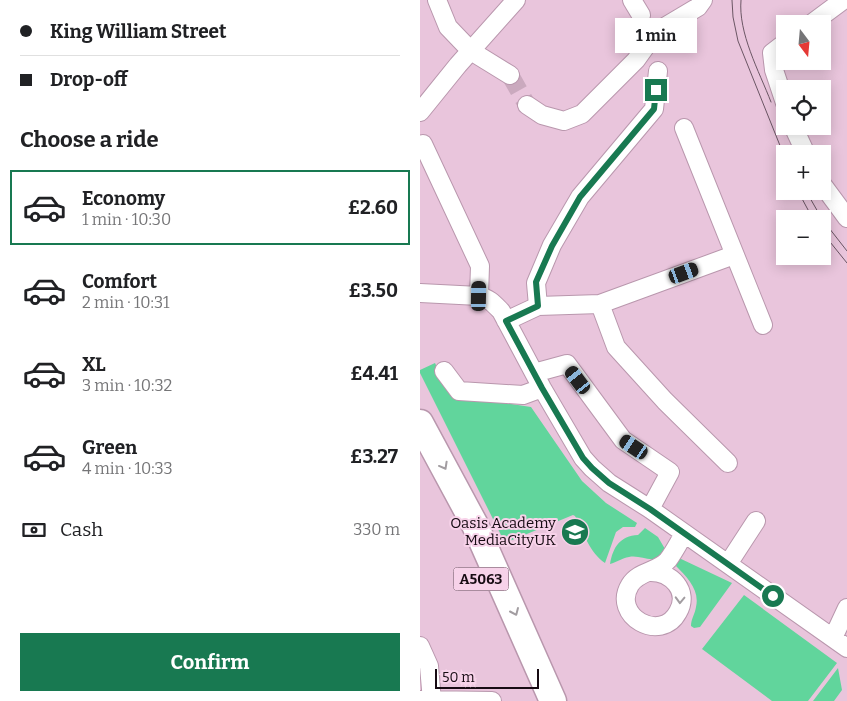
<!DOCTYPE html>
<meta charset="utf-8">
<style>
body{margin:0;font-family:Bitter,serif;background:#f6f6f6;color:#202124;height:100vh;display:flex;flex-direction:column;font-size:19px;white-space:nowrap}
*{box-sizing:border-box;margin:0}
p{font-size:16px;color:#757577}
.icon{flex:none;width:28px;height:28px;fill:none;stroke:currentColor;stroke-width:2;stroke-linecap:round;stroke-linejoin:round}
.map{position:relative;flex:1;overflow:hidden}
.drawer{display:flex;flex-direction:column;background:#fff;width:420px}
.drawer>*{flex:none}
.top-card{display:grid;align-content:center;height:110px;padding:0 20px;background:#fff}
.needle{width:32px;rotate:164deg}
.controls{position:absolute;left:356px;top:15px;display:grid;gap:10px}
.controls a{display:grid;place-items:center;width:55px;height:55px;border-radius:0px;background:#fff;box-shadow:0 2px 12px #0003;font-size:25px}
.scale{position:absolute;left:15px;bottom:12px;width:104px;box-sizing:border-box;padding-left:5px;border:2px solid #170b13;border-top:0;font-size:14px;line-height:18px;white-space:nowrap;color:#170b13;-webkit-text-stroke:4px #f7d2e9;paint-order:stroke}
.end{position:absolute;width:22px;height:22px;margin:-11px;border:6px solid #187951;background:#fff;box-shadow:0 0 0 2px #fff}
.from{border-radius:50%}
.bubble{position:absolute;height:35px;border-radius:0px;background:#fff;box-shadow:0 2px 12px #0003;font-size:16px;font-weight:700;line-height:35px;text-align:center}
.car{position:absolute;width:15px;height:30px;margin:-15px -8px;border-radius:6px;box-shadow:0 0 4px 1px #0007;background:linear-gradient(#222 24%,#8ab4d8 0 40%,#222 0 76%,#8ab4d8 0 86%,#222 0)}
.top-card b{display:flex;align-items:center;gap:18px;height:48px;font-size:19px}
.top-card b+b{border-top:1px solid #e0e0e0}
.top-card i{width:12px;height:12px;background:#202124}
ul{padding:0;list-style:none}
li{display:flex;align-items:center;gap:15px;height:75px;margin:0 10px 8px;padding:0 10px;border:2px solid transparent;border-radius:0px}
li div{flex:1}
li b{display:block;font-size:19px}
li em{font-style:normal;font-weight:700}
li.active{border-color:#187951}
li>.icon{width:45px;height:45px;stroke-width:1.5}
h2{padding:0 20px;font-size:22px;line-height:60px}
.pay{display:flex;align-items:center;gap:12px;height:55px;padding:0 20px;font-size:19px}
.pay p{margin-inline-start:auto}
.action{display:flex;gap:10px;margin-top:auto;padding:10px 20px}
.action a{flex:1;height:58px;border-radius:0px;background:#187951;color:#fff;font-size:20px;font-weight:700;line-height:58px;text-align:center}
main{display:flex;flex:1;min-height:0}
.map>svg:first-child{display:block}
.green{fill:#61d59c}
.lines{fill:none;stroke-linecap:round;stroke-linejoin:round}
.minor-tunnel{stroke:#caa9be;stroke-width:18;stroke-dasharray:18 9;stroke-linecap:butt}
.minor-casing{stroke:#b997ad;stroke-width:20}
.highway-casing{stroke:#b997ad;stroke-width:29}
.minor{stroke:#fff;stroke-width:18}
.highway{stroke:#fff;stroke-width:26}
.tram{stroke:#6b5664;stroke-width:1}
.oneway{stroke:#a29da1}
.route{stroke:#187951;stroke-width:6}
.labels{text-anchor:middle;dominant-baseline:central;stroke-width:4;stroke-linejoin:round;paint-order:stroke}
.shield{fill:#f7d2e9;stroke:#5a4753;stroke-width:1}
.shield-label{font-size:14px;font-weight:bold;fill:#170b13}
.poi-label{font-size:15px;fill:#170b13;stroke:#f7d2e9;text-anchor:end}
</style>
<main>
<section class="drawer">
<div class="top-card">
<b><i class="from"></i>King William Street</b>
<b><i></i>Drop-off</b>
</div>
<h2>Choose a ride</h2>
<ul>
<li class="active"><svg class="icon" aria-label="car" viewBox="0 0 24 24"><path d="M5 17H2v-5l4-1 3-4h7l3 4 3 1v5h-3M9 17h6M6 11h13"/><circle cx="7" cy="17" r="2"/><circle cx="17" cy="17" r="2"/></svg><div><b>Economy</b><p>1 min · 10:30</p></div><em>£2.60</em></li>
<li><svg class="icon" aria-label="car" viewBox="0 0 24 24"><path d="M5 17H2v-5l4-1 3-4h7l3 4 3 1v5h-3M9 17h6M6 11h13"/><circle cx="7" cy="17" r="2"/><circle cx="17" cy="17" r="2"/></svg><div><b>Comfort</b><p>2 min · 10:31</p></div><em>£3.50</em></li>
<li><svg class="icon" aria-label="car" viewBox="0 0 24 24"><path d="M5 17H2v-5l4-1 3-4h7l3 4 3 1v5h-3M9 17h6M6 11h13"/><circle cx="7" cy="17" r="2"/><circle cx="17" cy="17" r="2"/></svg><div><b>XL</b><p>3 min · 10:32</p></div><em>£4.41</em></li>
<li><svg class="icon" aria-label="car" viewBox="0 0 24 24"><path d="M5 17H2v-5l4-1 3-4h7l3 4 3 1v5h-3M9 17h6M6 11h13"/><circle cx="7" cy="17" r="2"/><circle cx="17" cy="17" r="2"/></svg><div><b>Green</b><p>4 min · 10:33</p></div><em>£3.27</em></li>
</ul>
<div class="pay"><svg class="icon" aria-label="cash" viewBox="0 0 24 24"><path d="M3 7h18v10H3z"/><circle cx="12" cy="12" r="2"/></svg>Cash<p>330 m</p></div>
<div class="action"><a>Confirm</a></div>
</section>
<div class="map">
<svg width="427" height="701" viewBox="0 0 427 701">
<rect width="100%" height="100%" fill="#e9c5dc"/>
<path class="green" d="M15 363 30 395 111 407 162 481 186 503 217 523 215 527H203L196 532 185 563C170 553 163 532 155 516L153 515 85 543 0 373V370Z
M225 528 238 537 245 549C236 568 223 554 209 557 202 558 197 562 190 564 193 547 200 536 218 535Z
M259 558 312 583 280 627 274 628 271 626C271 619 275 614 276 607 280 590 267 577 256 566Z
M324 595 417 663 388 701H352L282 649Z
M418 668 422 690 414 701H393Z"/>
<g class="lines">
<path class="minor-tunnel" d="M90 75 107 105"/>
<defs>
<path id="minor" d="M17 0 28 27 51 51 90 75
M212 0 221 15
M391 24 422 1
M365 43 352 53 354 70 365 103
M107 105 122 115 144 121 162 114 216 60 236 32 278 7 283 0
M0 112 38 65 96 0
M373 126 386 154
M264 128 343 325
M3 144 60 266 59 296
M402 184 427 218
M0 293 59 296C69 298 74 304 81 311L122 388 163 458 172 468 189 483 230 509 427 648
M180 304 196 347 245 401 308 463
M118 306 116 283 132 245 160 197 234 109 238 71
M86 321 118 306 180 304 314 255
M24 371 39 391 103 395 122 388
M114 373 147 364 203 440 250 472 230 509
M308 564 336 521
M229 572C251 571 270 591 258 612 241 644 191 616 210 585 218 571 238 572 248 560 254 552 259 542 264 534
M413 638 427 608
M0 646 9 666 12 701
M0 700 72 701"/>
<path id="highway" d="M0 423 55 525 133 701"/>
</defs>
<use href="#minor" class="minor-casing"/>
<use href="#highway" class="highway-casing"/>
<use href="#minor" class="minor"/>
<use href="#highway" class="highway"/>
<path class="tram" d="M312 0 313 17 318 41 365 158
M321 0C318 33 339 71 351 102
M386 191 402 219
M380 195 393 219
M402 219 427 251
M402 232 427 263"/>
</g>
<defs><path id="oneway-chevron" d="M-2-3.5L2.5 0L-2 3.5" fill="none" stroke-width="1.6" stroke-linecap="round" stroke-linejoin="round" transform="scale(1.25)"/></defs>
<g class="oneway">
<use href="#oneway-chevron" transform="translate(24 466) rotate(61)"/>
<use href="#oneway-chevron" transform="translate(260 600) rotate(92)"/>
<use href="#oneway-chevron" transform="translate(95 612) rotate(66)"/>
</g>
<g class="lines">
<path class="route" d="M236 90 234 109 160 197 132 246 116 282 118 306 86 321 122 388 163 458 172 468 189 483 230 509 353 596"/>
</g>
<defs>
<symbol id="school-disc" viewBox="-11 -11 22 22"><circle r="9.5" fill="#187951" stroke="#f7d2e9"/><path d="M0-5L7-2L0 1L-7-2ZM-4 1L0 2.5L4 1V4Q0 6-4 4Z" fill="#fff"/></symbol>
</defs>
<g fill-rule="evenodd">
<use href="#school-disc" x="139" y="516" width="32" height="32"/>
</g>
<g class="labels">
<rect class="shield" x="33.5" y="567.5" width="55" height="23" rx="4"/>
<g class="shield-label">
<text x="61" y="579">A5063</text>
</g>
<g class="poi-label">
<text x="136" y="523">Oasis Academy<tspan x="136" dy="17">MediaCityUK</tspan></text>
</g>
</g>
</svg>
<div class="controls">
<a><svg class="needle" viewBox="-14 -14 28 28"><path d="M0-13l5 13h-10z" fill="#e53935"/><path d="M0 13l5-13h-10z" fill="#757577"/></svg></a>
<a><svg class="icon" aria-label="locate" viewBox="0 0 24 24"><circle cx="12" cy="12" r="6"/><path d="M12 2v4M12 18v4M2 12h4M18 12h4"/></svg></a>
<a>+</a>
<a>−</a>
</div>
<div class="scale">50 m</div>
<i class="end from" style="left:353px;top:596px"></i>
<i class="end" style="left:236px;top:90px"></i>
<div class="bubble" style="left:195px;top:18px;width:82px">1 min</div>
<i class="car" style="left:264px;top:273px;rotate:70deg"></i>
<i class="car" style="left:59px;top:296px;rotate:1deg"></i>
<i class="car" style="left:158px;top:380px;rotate:323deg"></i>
<i class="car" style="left:214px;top:447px;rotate:304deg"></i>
</div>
</main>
